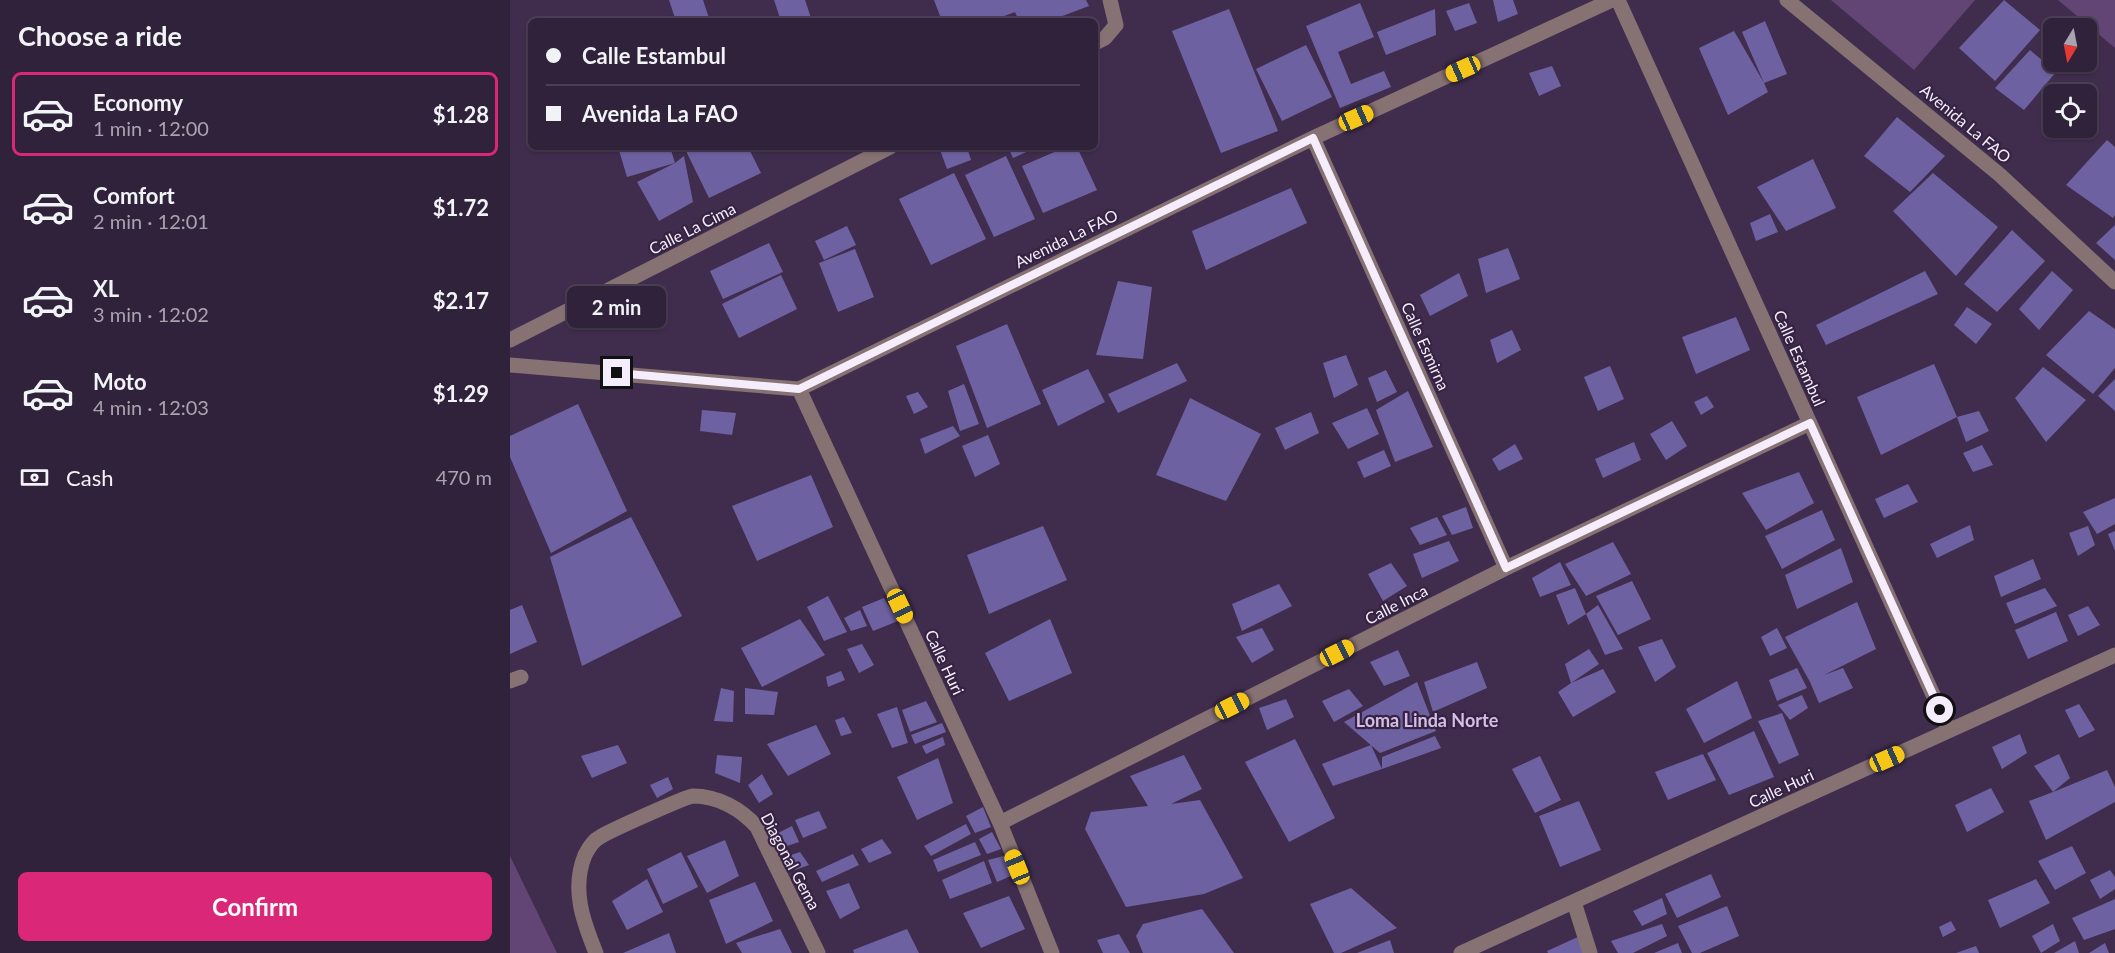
<!DOCTYPE html>
<meta charset="utf-8">
<style>
body{margin:0;font-family:Lato,sans-serif;background:#382a42;color:#f1f3f6;height:100vh;display:flex;flex-direction:column;font-size:22px;white-space:nowrap}
*{box-sizing:border-box;margin:0}
p{font-size:20px;color:#a8a4af}
.icon{flex:none;width:33px;height:33px;fill:none;stroke:currentColor;stroke-width:2;stroke-linecap:round;stroke-linejoin:round}
.map{position:relative;flex:1;overflow:hidden}
.details{display:flex;flex-direction:column;background:#30223a;width:510px}
.details>*{flex:none}
.top-card{position:absolute;left:18px;top:18px;width:570px;height:132px;border-radius:9px;box-shadow:0 2px 4px #0004,0 0 0 2px #4b3f54;display:grid;align-content:center;height:132px;padding:0 18px;background:#30223a}
.needle{width:39px;rotate:190deg}
.controls{position:absolute;left:1533px;top:18px;display:grid;gap:12px}
.controls a{display:grid;place-items:center;width:54px;height:54px;border-radius:9px;background:#30223a;box-shadow:0 2px 4px #0004,0 0 0 2px #4b3f54;font-size:30px}
.end{position:absolute;width:27px;height:27px;margin:-14px;border:8px solid #f5ecfc;background:#111;box-shadow:0 0 0 3px #111}
.from{border-radius:50%}
.bubble{position:absolute;height:42px;border-radius:9px;background:#30223a;box-shadow:0 2px 4px #0004,0 0 0 2px #4b3f54;font-size:20px;font-weight:700;line-height:42px;text-align:center}
.car{position:absolute;width:18px;height:36px;margin:-18px -9px;border-radius:8px;box-shadow:0 0 4px 2px #0007;background:linear-gradient(#f5c518 24%,#345 0 40%,#f5c518 0 76%,#345 0 86%,#f5c518 0)}
.top-card b{display:flex;align-items:center;gap:21px;height:57px;font-size:22px}
.top-card b+b{border-top:2px solid #4b3f54}
.top-card i{width:15px;height:15px;background:#f1f3f6}
ul{padding:0;list-style:none}
li{display:flex;align-items:center;gap:18px;height:84px;margin:0 12px 9px;padding:0 6px;border:3px solid transparent;border-radius:9px}
li div{flex:1}
li b{display:block;font-size:22px}
li em{font-style:normal;font-weight:700}
li.on{border-color:#db2777}
li>.icon{width:54px;height:54px;stroke-width:1.5}
h2{padding:0 18px;font-size:27px;line-height:72px}
.pay{display:flex;align-items:center;gap:15px;height:66px;padding:0 18px;font-size:22px}
.pay p{margin-inline-start:auto}
.cta{display:flex;gap:12px;margin-top:auto;padding:12px 18px}
.cta a{flex:1;height:69px;border-radius:9px;background:#db2777;color:#fff;font-size:24px;font-weight:700;line-height:69px;text-align:center}
main{display:flex;flex:1;min-height:0}
.map>svg:first-child{display:block}
.green{fill:#624575}
.building{fill:#6e61a1}
.lines{fill:none;stroke-linecap:round;stroke-linejoin:round}
.minor{stroke:#867173;stroke-width:15}
.route{stroke:#f5ecfc;stroke-width:8}
.labels{text-anchor:middle;dominant-baseline:central;stroke-width:4.5;stroke-linejoin:round;paint-order:stroke}
.street-label{font-size:16px;fill:#f5ecfc;stroke:#362342}
.neighbourhood-label{font-size:18px;font-weight:bold;fill:#d6bfe6;stroke:#362342}
</style>
<main>
<section class="details">
<h2>Choose a ride</h2>
<ul>
<li class="on"><svg class="icon" aria-label="car" viewBox="0 0 24 24"><path d="M5 17H2v-5l4-1 3-4h7l3 4 3 1v5h-3M9 17h6M6 11h13"/><circle cx="7" cy="17" r="2"/><circle cx="17" cy="17" r="2"/></svg><div><b>Economy</b><p>1 min · 12:00</p></div><em>$1.28</em></li>
<li><svg class="icon" aria-label="car" viewBox="0 0 24 24"><path d="M5 17H2v-5l4-1 3-4h7l3 4 3 1v5h-3M9 17h6M6 11h13"/><circle cx="7" cy="17" r="2"/><circle cx="17" cy="17" r="2"/></svg><div><b>Comfort</b><p>2 min · 12:01</p></div><em>$1.72</em></li>
<li><svg class="icon" aria-label="car" viewBox="0 0 24 24"><path d="M5 17H2v-5l4-1 3-4h7l3 4 3 1v5h-3M9 17h6M6 11h13"/><circle cx="7" cy="17" r="2"/><circle cx="17" cy="17" r="2"/></svg><div><b>XL</b><p>3 min · 12:02</p></div><em>$2.17</em></li>
<li><svg class="icon" aria-label="car" viewBox="0 0 24 24"><path d="M5 17H2v-5l4-1 3-4h7l3 4 3 1v5h-3M9 17h6M6 11h13"/><circle cx="7" cy="17" r="2"/><circle cx="17" cy="17" r="2"/></svg><div><b>Moto</b><p>4 min · 12:03</p></div><em>$1.29</em></li>
</ul>
<div class="pay"><svg class="icon" aria-label="cash" viewBox="0 0 24 24"><path d="M3 7h18v10H3z"/><circle cx="12" cy="12" r="2"/></svg>Cash<p>470 m</p></div>
<div class="cta"><a>Confirm</a></div>
</section>
<div class="map">
<svg width="1605" height="953" viewBox="0 0 1605 953">
<rect width="100%" height="100%" fill="#402d4d"/>
<path class="green" d="M1321 0H1465L1404 70Z
M1548 0H1605V48Z
M0 856 47 953H0Z"/>
<path class="building" d="M159 0H193L200 21H166Z
M264 0H295L302 21H271Z
M424 0H576L579 6 539 21H509L505 12 481 21H432Z
M983 0H1003L1008 14 988 22Z
M1494 0 1530 30 1485 81 1449 48Z
M850 3 864 37 828 52 841 84 874 71 881 87 830 108 796 26Z
M959 3 967 23 945 31 936 11Z
M719 9 768 131 711 153 662 31Z
M925 9 926 35 876 55 867 32Z
M1255 21 1277 74 1254 83 1258 92 1218 115 1189 48 1224 31 1254 83 1232 32Z
M796 45 822 97 772 121 746 69Z
M1520 50 1546 72 1514 110 1485 88Z
M1042 66 1051 86 1029 96 1019 73Z
M1387 117 1435 156 1400 192 1354 156Z
M1597 140 1605 147V215L1603 218 1556 185Z
M108 147H160L165 163 174 156 183 202 149 221 127 182 165 163 117 177Z
M174 147H238L251 173 199 198Z
M429 147H457L461 160 437 169Z
M498 147H527L503 158Z
M556 147H567L587 190 533 213 512 166Z
M496 156 525 219 484 237 455 175Z
M1303 159 1326 208 1276 231 1247 187Z
M444 173 476 239 421 265 389 199Z
M1423 173 1488 227 1446 276 1383 211Z
M781 188 797 223 696 270 682 231Z
M1260 214 1268 232 1246 241 1240 223Z
M1605 225V260L1586 243Z
M337 226 346 245 314 260 305 241Z
M1502 230 1535 261 1487 312 1454 284Z
M259 243 273 272 213 299 200 271Z
M998 248 1010 279 976 293 968 259Z
M345 249 364 297 328 312 309 263Z
M1415 271 1428 294 1316 345 1306 325Z
M1542 271 1563 290 1529 330 1509 309Z
M949 273 958 296 920 316 910 295Z
M271 275 287 309 229 338 212 304Z
M608 281 642 287 633 359 586 355Z
M1457 307 1482 324 1466 344 1444 325Z
M1579 311 1605 329V368L1583 394 1536 355Z
M1226 317 1240 350 1186 374 1172 337Z
M497 324 531 404 477 428 446 346Z
M1002 330 1011 350 987 363 980 340Z
M836 355 848 385 824 398 813 363Z
M667 363 677 381 608 413 598 394Z
M1424 364 1447 417 1469 411 1479 431 1456 442 1447 417 1371 455 1347 397Z
M1100 366 1114 399 1088 411 1074 377Z
M1533 367 1576 400 1536 442 1505 398Z
M578 369 595 402 548 426 532 390Z
M876 370 887 392 867 402 858 378Z
M1605 379V411L1588 396Z
M454 384 469 424 450 431 438 391Z
M898 391 923 447 885 462 866 410Z
M408 392 418 407 404 414 396 396Z
M1197 396 1204 407 1191 415 1184 402Z
M680 398 751 434 716 501 646 475Z
M68 404 117 511 41 553 0 457V436Z
M857 408 869 434 838 449 822 423Z
M192 410 226 413 222 435 190 431Z
M801 412 809 433 775 450 765 428Z
M1162 421 1177 446 1156 460 1140 434Z
M443 426 450 436 415 454 410 439Z
M478 435 490 464 465 477 452 446Z
M1124 442 1131 460 1093 478 1085 459Z
M1005 444 1013 459 989 471 982 459Z
M1472 445 1483 465 1463 472 1453 453Z
M874 450 881 466 854 478 847 462Z
M1289 472 1304 503 1256 530 1232 493Z
M301 475 323 527 247 561 222 506Z
M1398 484 1408 502 1374 518 1365 499Z
M1605 498V524L1587 534 1573 512Z
M956 507 963 528 942 535 932 516Z
M1312 510 1325 540 1272 569 1255 536Z
M121 517 172 616 72 666 40 557Z
M927 517 937 535 910 545 900 528Z
M1460 525 1464 540 1427 558 1420 544Z
M533 526 557 580 479 614 457 555Z
M1578 526 1585 545 1568 556 1559 533Z
M1605 531V551L1598 534Z
M939 541 949 561 912 578 903 554Z
M1103 542 1121 574 1076 596 1055 564Z
M1331 548 1343 582 1287 609 1275 575Z
M1523 559 1531 579 1491 597 1484 576Z
M1050 562 1061 585 1030 597 1022 578Z
M881 563 897 586 873 601 858 574Z
M1122 581 1141 619 1108 635 1086 596Z
M769 584 782 606 732 631 722 604Z
M1065 588 1076 614 1058 625 1046 595Z
M1535 588 1547 606 1505 624 1496 603Z
M318 596 337 632 314 641 297 607Z
M374 598 388 621 363 631 352 607Z
M1347 602 1366 649 1314 675 1333 668 1343 688 1309 703 1300 682 1275 637Z
M12 605 27 642 0 654V610Z
M1088 605 1113 649 1095 655 1076 614Z
M1578 606 1590 625 1568 636 1558 615Z
M350 610 357 626 341 631 334 618Z
M1546 612 1558 641 1518 659 1505 630Z
M290 619 315 655 252 687 231 648Z
M540 619 562 673 499 701 475 653Z
M752 628 764 650 742 663 726 637Z
M1267 628 1277 648 1260 656 1251 637Z
M1152 639 1166 667 1145 682 1128 647Z
M352 644 364 665 349 673 337 649Z
M1079 649 1089 664 1061 683 1093 669 1106 692 1063 717 1048 692 1061 683 1055 664Z
M888 650 900 676 874 686 860 662Z
M967 662 977 688 923 712 914 682Z
M1287 668 1297 688 1267 701 1259 680Z
M331 671 335 680 318 687 316 677Z
M1227 681 1242 718 1194 743 1176 709Z
M907 682 926 731 870 753 834 722Z
M211 688 224 691 223 722 204 721Z
M235 688 268 692 264 715 235 714Z
M839 689 853 706 824 722 812 701Z
M1292 695 1298 708 1280 720 1268 705Z
M776 699 784 717 757 730 749 708Z
M416 701 427 722 400 732 392 710Z
M1569 704 1585 730 1569 738 1555 710Z
M387 707 398 743 382 748 367 714Z
M1272 713 1289 755 1269 764 1248 721Z
M334 717 342 733 331 736 325 720Z
M432 723 436 732 405 744 401 735Z
M306 725 321 754 278 776 257 744Z
M1244 731 1264 777 1219 795 1197 753Z
M1510 734 1517 753 1492 769 1482 747Z
M925 736 931 748 872 769V757Z
M433 737 435 745 416 754 412 746Z
M785 739 825 818 779 842 735 762Z
M108 745 117 763 82 778 71 756Z
M861 745 872 769 823 786 812 764Z
M1193 754 1206 780 1158 800 1145 772Z
M1549 754 1560 778 1543 792 1597 770 1605 787V802L1536 840 1519 801 1543 792 1524 766Z
M207 755 232 757 230 783 205 773Z
M674 755 692 789 661 804 690 800 733 878 694 894 616 907 575 829 581 812 638 806 620 776Z
M1030 756 1051 800 1025 813 1002 769Z
M428 758 443 803 407 820 387 777Z
M252 774 263 794 249 803 238 785Z
M158 777 163 789 147 798 140 785Z
M1481 788 1494 812 1457 832 1445 805Z
M1069 801 1091 850 1050 867 1029 816Z
M473 807 481 827 465 833 456 816Z
M309 811 317 828 293 838 285 820Z
M456 824 461 834 421 856 414 846Z
M282 826 289 842 274 847 268 833Z
M482 832 491 849 477 854 469 839Z
M372 839 382 853 359 863 351 849Z
M215 840 229 876 197 893 177 856Z
M465 842 471 855 428 872 423 860Z
M1562 846 1576 873 1545 890 1528 861Z
M171 852 188 887 153 904 137 869Z
M290 852 299 865 285 870 278 856Z
M343 854 349 865 312 882 306 871Z
M494 856 503 875 487 882 478 860Z
M474 861 482 883 440 899 432 880Z
M1600 870 1605 877V889L1590 899 1580 880Z
M1201 874 1211 897 1167 918 1155 894Z
M137 879 153 912 117 930 102 901Z
M1526 879 1540 903 1490 928 1478 900Z
M245 882 263 921 216 944 199 900Z
M339 883 350 908 330 919 316 891Z
M841 888 887 928 831 953H824L800 904Z
M499 896 515 929 471 948 453 913Z
M1152 898 1157 914 1132 926 1123 911Z
M1605 899V929L1574 940 1562 918Z
M1217 906 1229 936 1190 953H1182L1168 926Z
M692 909 724 953H633L626 936 633 924Z
M1441 921 1446 930 1433 937 1429 927Z
M1152 924 1157 936 1123 953H1108L1101 941Z
M1543 924 1550 941 1531 953 1522 936Z
M270 929 282 953H232L226 943Z
M397 929 409 953H344L343 950Z
M159 933 166 953H113Z
M609 934 620 953H593L587 940Z
M1068 937 1075 953H1038L1037 951Z
M880 940 884 953H847Z
M1565 941 1569 953H1544Z
M1168 943 1172 953H1144Z
M1595 943 1599 953H1579Z
M1466 946 1469 953H1446Z"/>
<g class="lines">
<path class="minor" d="M1108 0 1439 730
M1277 0 1490 175 1605 282
M585 43 595 38 606 25 600 0
M803 138 996 568
M0 340 380 147
M0 365 289 389 803 138 1102 0
M289 389 490 823 542 953
M0 681 11 677
M490 823 996 568 1300 423
M1064 902 1080 953
M86 953C73 921 61 889 75 855 78 849 84 840 90 837 99 831 175 797 183 796 208 796 231 809 247 827L308 953
M951 953 1605 655"/>
</g>
<g class="lines">
<path class="route" d="M107 373 289 389 803 138 996 568 1300 423 1430 710"/>
</g>
<g class="labels">
<g class="street-label">
<text transform="translate(1456 123) rotate(40)">Avenida La FAO</text>
<text transform="translate(182 228) rotate(-27)">Calle La Cima</text>
<text transform="translate(556 238) rotate(-26)">Avenida La FAO</text>
<text transform="translate(916 346) rotate(66)">Calle Esmirna</text>
<text transform="translate(1290 358) rotate(66)">Calle Estambul</text>
<text transform="translate(886 604) rotate(-27)">Calle Inca</text>
<text transform="translate(435 662) rotate(65)">Calle Huri</text>
<text transform="translate(1271 788) rotate(-25)">Calle Huri</text>
<text transform="translate(281 861) rotate(62)">Diagonal Gema</text>
</g>
<g class="neighbourhood-label">
<text x="917" y="720">Loma Linda Norte</text>
</g>
</g>
</svg>
<div class="controls">
<a><svg class="needle" viewBox="-14 -14 28 28"><path d="M0-13l5 13h-10z" fill="#e53935"/><path d="M0 13l5-13h-10z" fill="#a8a4af"/></svg></a>
<a><svg class="icon" aria-label="locate" viewBox="0 0 24 24"><circle cx="12" cy="12" r="6"/><path d="M12 2v4M12 18v4M2 12h4M18 12h4"/></svg></a>
</div>
<i class="end from" style="left:1430px;top:710px"></i>
<i class="end" style="left:107px;top:373px"></i>
<div class="bubble" style="left:57px;top:286px;width:99px">2 min</div>
<i class="car" style="left:953px;top:69px;rotate:246deg"></i>
<i class="car" style="left:846px;top:118px;rotate:66deg"></i>
<i class="car" style="left:390px;top:606px;rotate:155deg"></i>
<i class="car" style="left:827px;top:653px;rotate:63deg"></i>
<i class="car" style="left:722px;top:706px;rotate:63deg"></i>
<i class="car" style="left:1377px;top:759px;rotate:66deg"></i>
<i class="car" style="left:507px;top:867px;rotate:338deg"></i>
<div class="top-card">
<b><i class="from"></i>Calle Estambul</b>
<b><i></i>Avenida La FAO</b>
</div>
</div>
</main>
